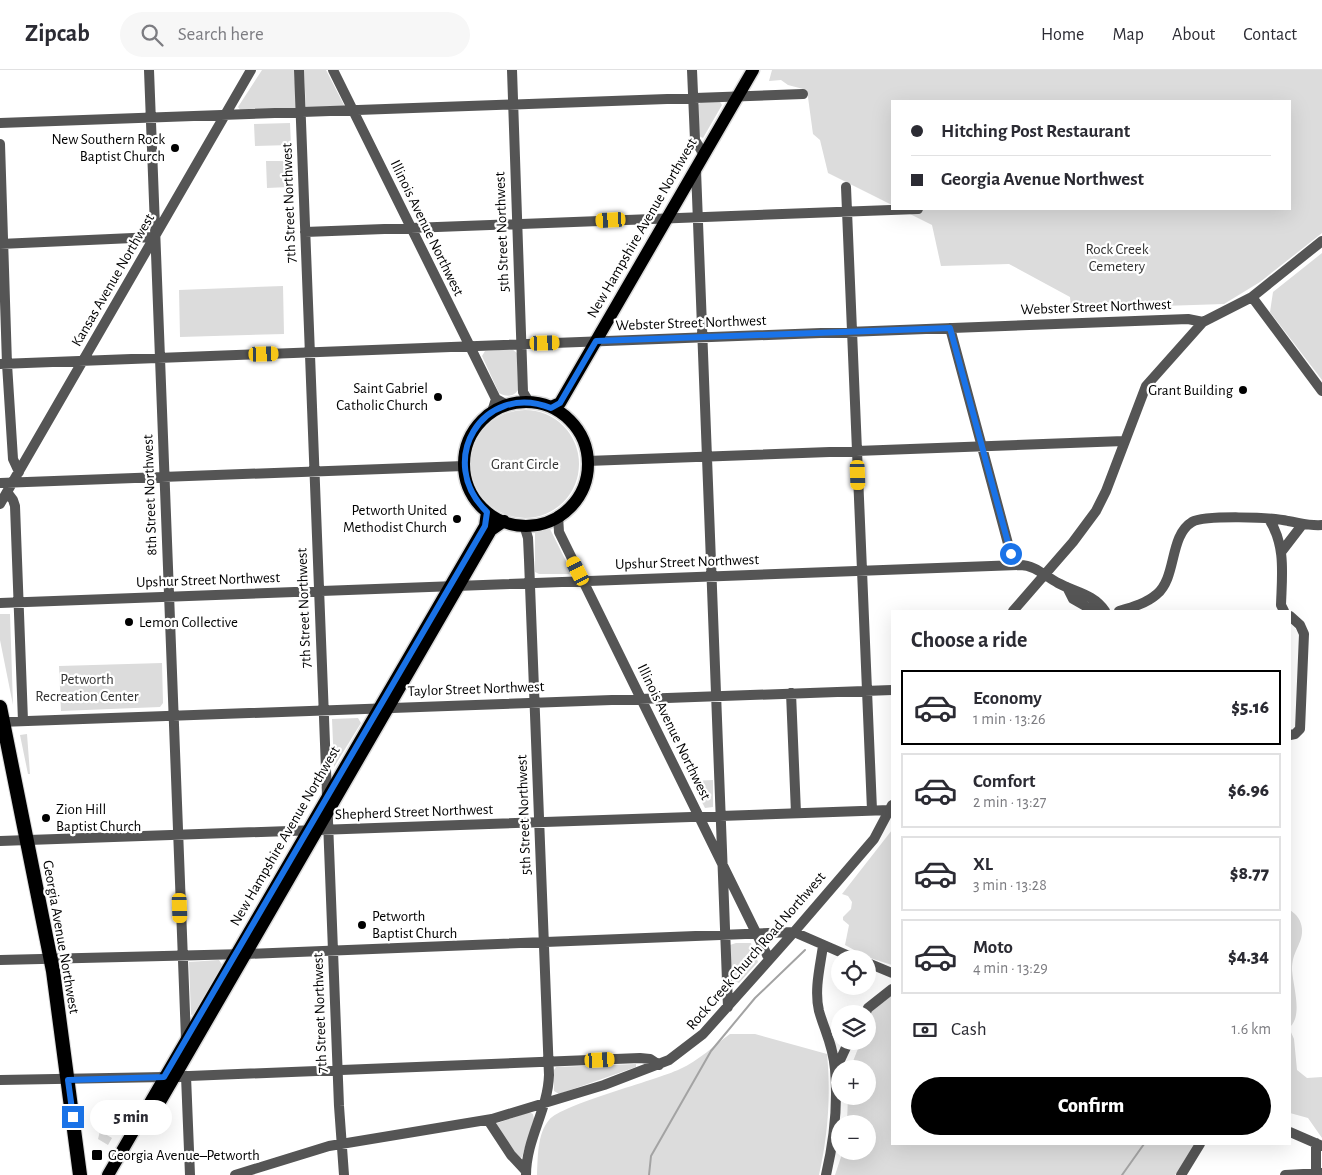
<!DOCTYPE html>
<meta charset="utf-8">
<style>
body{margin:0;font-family:"Alegreya Sans",sans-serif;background:#f7f7f7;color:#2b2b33;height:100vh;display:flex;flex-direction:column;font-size:19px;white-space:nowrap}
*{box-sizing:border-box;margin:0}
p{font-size:16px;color:#7c7c81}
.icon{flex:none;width:28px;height:28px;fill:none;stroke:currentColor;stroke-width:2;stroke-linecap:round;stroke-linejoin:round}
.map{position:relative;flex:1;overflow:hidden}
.details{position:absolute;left:891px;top:540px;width:400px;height:535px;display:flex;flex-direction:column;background:#fff;border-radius:0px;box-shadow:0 5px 20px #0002}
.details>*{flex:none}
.hud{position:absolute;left:891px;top:30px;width:400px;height:110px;border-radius:0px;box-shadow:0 5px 20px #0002;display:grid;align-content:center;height:110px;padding:0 20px;background:#fff}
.fabs{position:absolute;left:831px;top:880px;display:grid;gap:10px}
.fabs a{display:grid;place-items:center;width:45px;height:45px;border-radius:50%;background:#fff;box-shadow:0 5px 20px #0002;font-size:25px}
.end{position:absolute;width:22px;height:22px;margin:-11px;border:6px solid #1a73e8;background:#fff;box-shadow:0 0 0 2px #fff}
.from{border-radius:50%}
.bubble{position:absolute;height:35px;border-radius:18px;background:#fff;box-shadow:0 5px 20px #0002;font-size:16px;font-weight:800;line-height:35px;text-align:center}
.car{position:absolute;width:15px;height:30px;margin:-15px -8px;border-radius:6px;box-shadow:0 0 4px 1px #0007;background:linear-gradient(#f5c518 24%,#345 0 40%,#f5c518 0 76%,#345 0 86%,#f5c518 0)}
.hud b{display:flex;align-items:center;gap:18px;height:48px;font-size:19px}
.hud b+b{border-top:1px solid #e1e1e2}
.hud i{width:12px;height:12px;background:#2b2b33}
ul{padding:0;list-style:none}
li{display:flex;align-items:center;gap:15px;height:75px;margin:0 10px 8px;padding:0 10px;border:2px solid #e1e1e2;border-radius:0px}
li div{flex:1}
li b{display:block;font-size:19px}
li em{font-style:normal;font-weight:800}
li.on{border-color:#000}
li>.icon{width:45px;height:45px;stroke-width:1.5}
h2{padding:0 20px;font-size:22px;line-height:60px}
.pay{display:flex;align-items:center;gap:12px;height:55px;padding:0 20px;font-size:19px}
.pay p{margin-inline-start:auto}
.cta{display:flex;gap:10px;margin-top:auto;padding:10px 20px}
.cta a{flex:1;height:58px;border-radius:30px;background:#000;color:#fff;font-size:20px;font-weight:800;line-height:58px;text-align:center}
header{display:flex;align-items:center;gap:30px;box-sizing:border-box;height:70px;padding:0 25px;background:#fff;border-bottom:1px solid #e1e1e2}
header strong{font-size:24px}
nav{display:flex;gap:28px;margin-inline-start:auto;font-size:18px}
.search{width:350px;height:45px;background:#f7f7f7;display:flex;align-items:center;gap:12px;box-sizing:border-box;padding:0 18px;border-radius:28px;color:#7c7c81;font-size:19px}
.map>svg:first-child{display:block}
.green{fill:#dcdcdc}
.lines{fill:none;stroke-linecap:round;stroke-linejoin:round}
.stream{stroke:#a3a3a3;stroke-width:2}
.major-casing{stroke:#dbdbdb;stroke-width:15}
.highway-casing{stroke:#dbdbdb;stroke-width:16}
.minor{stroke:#555;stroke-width:10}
.major{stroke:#000;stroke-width:12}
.highway{stroke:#000;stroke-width:14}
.route{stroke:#1a73e8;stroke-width:6}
.poi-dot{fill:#000;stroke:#fff;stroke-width:2}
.labels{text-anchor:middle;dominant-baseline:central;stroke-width:4.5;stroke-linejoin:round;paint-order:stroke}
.poi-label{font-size:15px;fill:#000;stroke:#fff;text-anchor:end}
.street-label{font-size:15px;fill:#000;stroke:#fff}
.park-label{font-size:15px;fill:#333;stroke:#fff}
</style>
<header>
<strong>Zipcab</strong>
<div class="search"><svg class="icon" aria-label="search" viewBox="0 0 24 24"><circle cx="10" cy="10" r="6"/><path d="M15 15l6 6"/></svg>Search here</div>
<nav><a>Home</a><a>Map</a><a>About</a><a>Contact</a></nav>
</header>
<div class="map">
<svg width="1322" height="1105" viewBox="0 0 1322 1105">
<rect width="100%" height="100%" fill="#fff"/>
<path class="green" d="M262 0H294L297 39 241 41 238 37Z
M304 0H326L345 37 306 39Z
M772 0H1322V163L1260 212 1224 234 1071 239 1070 227 1009 194 941 196 932 155 900 139H1290V31H892V135L828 103 820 70 813 64 807 20 788 15 781 10 769 11Z
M701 32H720L722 35 703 68 699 66 698 35Z
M290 53 291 75 255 76 254 54Z
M266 91H288L289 117 267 118Z
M1322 183V310L1270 242 1273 222Z
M283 216 284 264 180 267 179 220Z
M512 279 517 283 518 320C514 327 506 327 499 323L482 286 485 281Z
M471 394a54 54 0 1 1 108 0a54 54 0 1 1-108 0Z
M549 457 571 501 569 504H539L535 502V461Z
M0 544H10L13 635 0 570Z
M162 593 163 633 160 637 61 641 59 596Z
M358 648 361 653 334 697 332 649Z
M27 664 30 704H28L20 665Z
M713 710V737L705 738 691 711Z
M892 760V895L867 887 845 875 849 855 843 850V847L851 839 852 832 848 826 842 824Z
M1290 840C1297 845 1301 850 1302 859 1303 874 1292 880 1292 900 1293 916 1303 945 1290 957Z
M736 873H751L758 892 739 913 732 910 730 875Z
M219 890 223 896 195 944 191 945 189 892Z
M892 925V1074H1196L1188 1089 1175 1105H835L843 1081H868V1054H847L848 1026H868V999H850L861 971H868V960L873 951 868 946 874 938Z
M1290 960 1294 969 1297 1000 1307 1008 1322 1007V1068L1308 1048 1290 1043Z
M730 964H755L827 984C831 1025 828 1065 819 1105H537C538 1088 537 1064 549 1050 562 1034 655 1011 680 999 698 991 715 975 730 964Z
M636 994V997L559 1024 554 1021V1000L556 997Z
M529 1042 533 1044 534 1049 522 1087 519 1089 495 1054Z
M100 1061 112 1068 108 1075 98 1069Z"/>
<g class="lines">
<path class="stream" d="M649 1105 651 1086 711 981 755 928 805 880
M1122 1105 1144 1074"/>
<defs>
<path id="major" d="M464 394a62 62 0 1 1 124 0a62 62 0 1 1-124 0Z
M551 337 560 333 753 0
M157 1037 491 460 504 451
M108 1105 485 456 487 442"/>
<path id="highway" d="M0 637 53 901 80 1105"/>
</defs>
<use href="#major" class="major-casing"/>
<use href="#highway" class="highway-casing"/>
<path class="minor" d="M149 0 186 969
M299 0 339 1036 344 1105
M333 0 496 329 507 335
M512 0 523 322 529 332
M692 0 695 70 704 85
M0 53 803 24
M0 74 7 294 13 389 19 402
M696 100 728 937
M846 117 872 740
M305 162 918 139
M0 174 155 167
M1252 227 1322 321
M950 258 1010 481 1012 495
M0 294 1188 249 1203 252
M492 342 496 329
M587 391 1124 371
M0 413 464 396
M7 422 13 430 15 436 23 651
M0 434 251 0
M558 446 559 462 769 889
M1269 449C1286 476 1282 504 1281 535L1284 541
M524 455 528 468 529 490 549 1005C548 1040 526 1069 526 1105
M1282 481 1302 455
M1067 517 1073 529 1094 541
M0 533 1020 495C1035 495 1045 506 1058 513 1075 522 1094 524 1105 541
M1013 541 1073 472 1096 441 1106 421 1146 316 1203 252 1252 227 1322 171
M1119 541C1133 537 1147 533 1157 524 1177 507 1169 466 1192 452 1205 445 1272 447 1288 451 1301 453 1309 456 1322 455
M1290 546 1300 555 1304 564 1300 659 1295 664 1290 665
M791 623 796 743
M0 652 892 620
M0 771 890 740
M823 876C820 897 814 920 819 941 825 962 833 975 835 999 838 1034 834 1071 826 1105
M0 890 245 884 794 862 856 889
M868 893 892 903
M865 944 868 938 892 919
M836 999 849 971
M186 1006 190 1105
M0 1010 165 1007 640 988 650 989 659 995
M488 1050 511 1085 526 1101
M1290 1062 1322 1076
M1316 1103V1073
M235 1105 329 1076 492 1049 604 1015 669 990 703 964 794 862 874 769 892 735
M1181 1105 1200 1074
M1285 1105 1322 1103"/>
<use href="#major" class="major"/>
<use href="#highway" class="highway"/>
</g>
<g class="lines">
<path class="route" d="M73 1047 68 1010 164 1007 485 456 487 442C435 392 482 311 551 338L560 333 596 271 950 258 1011 484"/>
</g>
<g class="poi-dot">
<circle cx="175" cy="78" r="5"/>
<circle cx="1243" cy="320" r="5"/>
<circle cx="438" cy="327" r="5"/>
<circle cx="457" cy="449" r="5"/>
<circle cx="129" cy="552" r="5"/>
<circle cx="46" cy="748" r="5"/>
<circle cx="362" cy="855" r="5"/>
<rect x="91" y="1079" width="12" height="12" rx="2.5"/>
</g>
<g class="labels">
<g class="poi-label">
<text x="165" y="69">New Southern Rock<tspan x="165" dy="17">Baptist Church</tspan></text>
<text x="428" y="318">Saint Gabriel<tspan x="428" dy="17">Catholic Church</tspan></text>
<text x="1233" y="320">Grant Building</text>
<text x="447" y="440">Petworth United<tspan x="447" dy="17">Methodist Church</tspan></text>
<text x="139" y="552" text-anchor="start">Lemon Collective</text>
<text x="56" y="739" text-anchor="start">Zion Hill<tspan x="56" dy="17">Baptist Church</tspan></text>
<text x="372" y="846" text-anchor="start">Petworth<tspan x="372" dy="17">Baptist Church</tspan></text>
<text x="108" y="1085" text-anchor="start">Georgia Avenue–Petworth</text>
</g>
<g class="street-label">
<text transform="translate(289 133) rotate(-92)">7th Street Northwest</text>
<text transform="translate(427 158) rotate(64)">Illinois Avenue Northwest</text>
<text transform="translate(642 158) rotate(-60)">New Hampshire Avenue Northwest</text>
<text transform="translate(502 162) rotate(-92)">5th Street Northwest</text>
<text transform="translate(113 210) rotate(-60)">Kansas Avenue Northwest</text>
<text transform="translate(1096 237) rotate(-2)">Webster Street Northwest</text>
<text transform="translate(691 253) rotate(-2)">Webster Street Northwest</text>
<text transform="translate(150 425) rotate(-92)">8th Street Northwest</text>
<text transform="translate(687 492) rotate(-2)">Upshur Street Northwest</text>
<text transform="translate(208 510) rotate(-2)">Upshur Street Northwest</text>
<text transform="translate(304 538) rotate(-92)">7th Street Northwest</text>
<text transform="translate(476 619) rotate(-2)">Taylor Street Northwest</text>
<text transform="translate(674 662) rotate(64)">Illinois Avenue Northwest</text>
<text transform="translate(414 742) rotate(-2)">Shepherd Street Northwest</text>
<text transform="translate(524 745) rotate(-92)">5th Street Northwest</text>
<text transform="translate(285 766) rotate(-60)">New Hampshire Avenue Northwest</text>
<text transform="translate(61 867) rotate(80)">Georgia Avenue Northwest</text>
<text transform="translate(756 881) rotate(-49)">Rock Creek Church Road Northwest</text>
<text transform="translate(320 943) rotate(-92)">7th Street Northwest</text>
</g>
<g class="park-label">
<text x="1117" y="179">Rock Creek<tspan x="1117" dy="17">Cemetery</tspan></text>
<text x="525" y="394">Grant Circle</text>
<text x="87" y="609">Petworth<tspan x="87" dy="17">Recreation Center</tspan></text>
</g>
</g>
</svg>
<div class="fabs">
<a><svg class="icon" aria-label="locate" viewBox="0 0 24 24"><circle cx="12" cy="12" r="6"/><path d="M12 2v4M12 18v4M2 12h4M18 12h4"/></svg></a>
<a><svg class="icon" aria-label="layers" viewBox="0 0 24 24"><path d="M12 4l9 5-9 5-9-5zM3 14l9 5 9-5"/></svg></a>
<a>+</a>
<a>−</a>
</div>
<i class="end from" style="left:1011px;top:484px"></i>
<i class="end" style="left:73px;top:1047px"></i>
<div class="bubble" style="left:90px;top:1030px;width:82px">5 min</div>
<i class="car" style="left:611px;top:150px;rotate:267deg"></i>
<i class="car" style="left:545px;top:273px;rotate:88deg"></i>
<i class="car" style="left:264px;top:284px;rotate:88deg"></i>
<i class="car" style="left:858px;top:405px;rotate:178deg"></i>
<i class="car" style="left:578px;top:501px;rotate:333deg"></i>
<i class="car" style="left:180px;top:838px;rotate:178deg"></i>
<i class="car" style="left:600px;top:990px;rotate:87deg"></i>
<div class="hud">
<b><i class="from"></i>Hitching Post Restaurant</b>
<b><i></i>Georgia Avenue Northwest</b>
</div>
<section class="details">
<h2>Choose a ride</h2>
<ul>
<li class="on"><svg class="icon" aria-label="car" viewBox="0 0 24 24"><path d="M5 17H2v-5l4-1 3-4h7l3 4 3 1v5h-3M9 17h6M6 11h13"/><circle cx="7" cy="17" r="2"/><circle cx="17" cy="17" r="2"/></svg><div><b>Economy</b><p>1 min · 13:26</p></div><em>$5.16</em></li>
<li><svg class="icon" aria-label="car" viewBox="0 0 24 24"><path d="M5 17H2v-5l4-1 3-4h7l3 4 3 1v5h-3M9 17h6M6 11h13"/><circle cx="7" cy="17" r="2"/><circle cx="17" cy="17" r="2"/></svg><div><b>Comfort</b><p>2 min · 13:27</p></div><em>$6.96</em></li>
<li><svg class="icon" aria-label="car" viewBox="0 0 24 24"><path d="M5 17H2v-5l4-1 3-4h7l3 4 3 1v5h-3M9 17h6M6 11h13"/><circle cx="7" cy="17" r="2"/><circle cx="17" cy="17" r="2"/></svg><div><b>XL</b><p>3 min · 13:28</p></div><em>$8.77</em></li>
<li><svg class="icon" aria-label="car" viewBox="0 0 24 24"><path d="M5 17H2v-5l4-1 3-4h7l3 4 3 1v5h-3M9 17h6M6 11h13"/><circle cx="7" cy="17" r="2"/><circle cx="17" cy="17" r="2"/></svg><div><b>Moto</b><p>4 min · 13:29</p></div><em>$4.34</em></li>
</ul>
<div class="pay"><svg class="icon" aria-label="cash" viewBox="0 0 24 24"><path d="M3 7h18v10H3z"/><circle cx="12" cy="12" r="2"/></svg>Cash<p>1.6 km</p></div>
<div class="cta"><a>Confirm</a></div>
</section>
</div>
